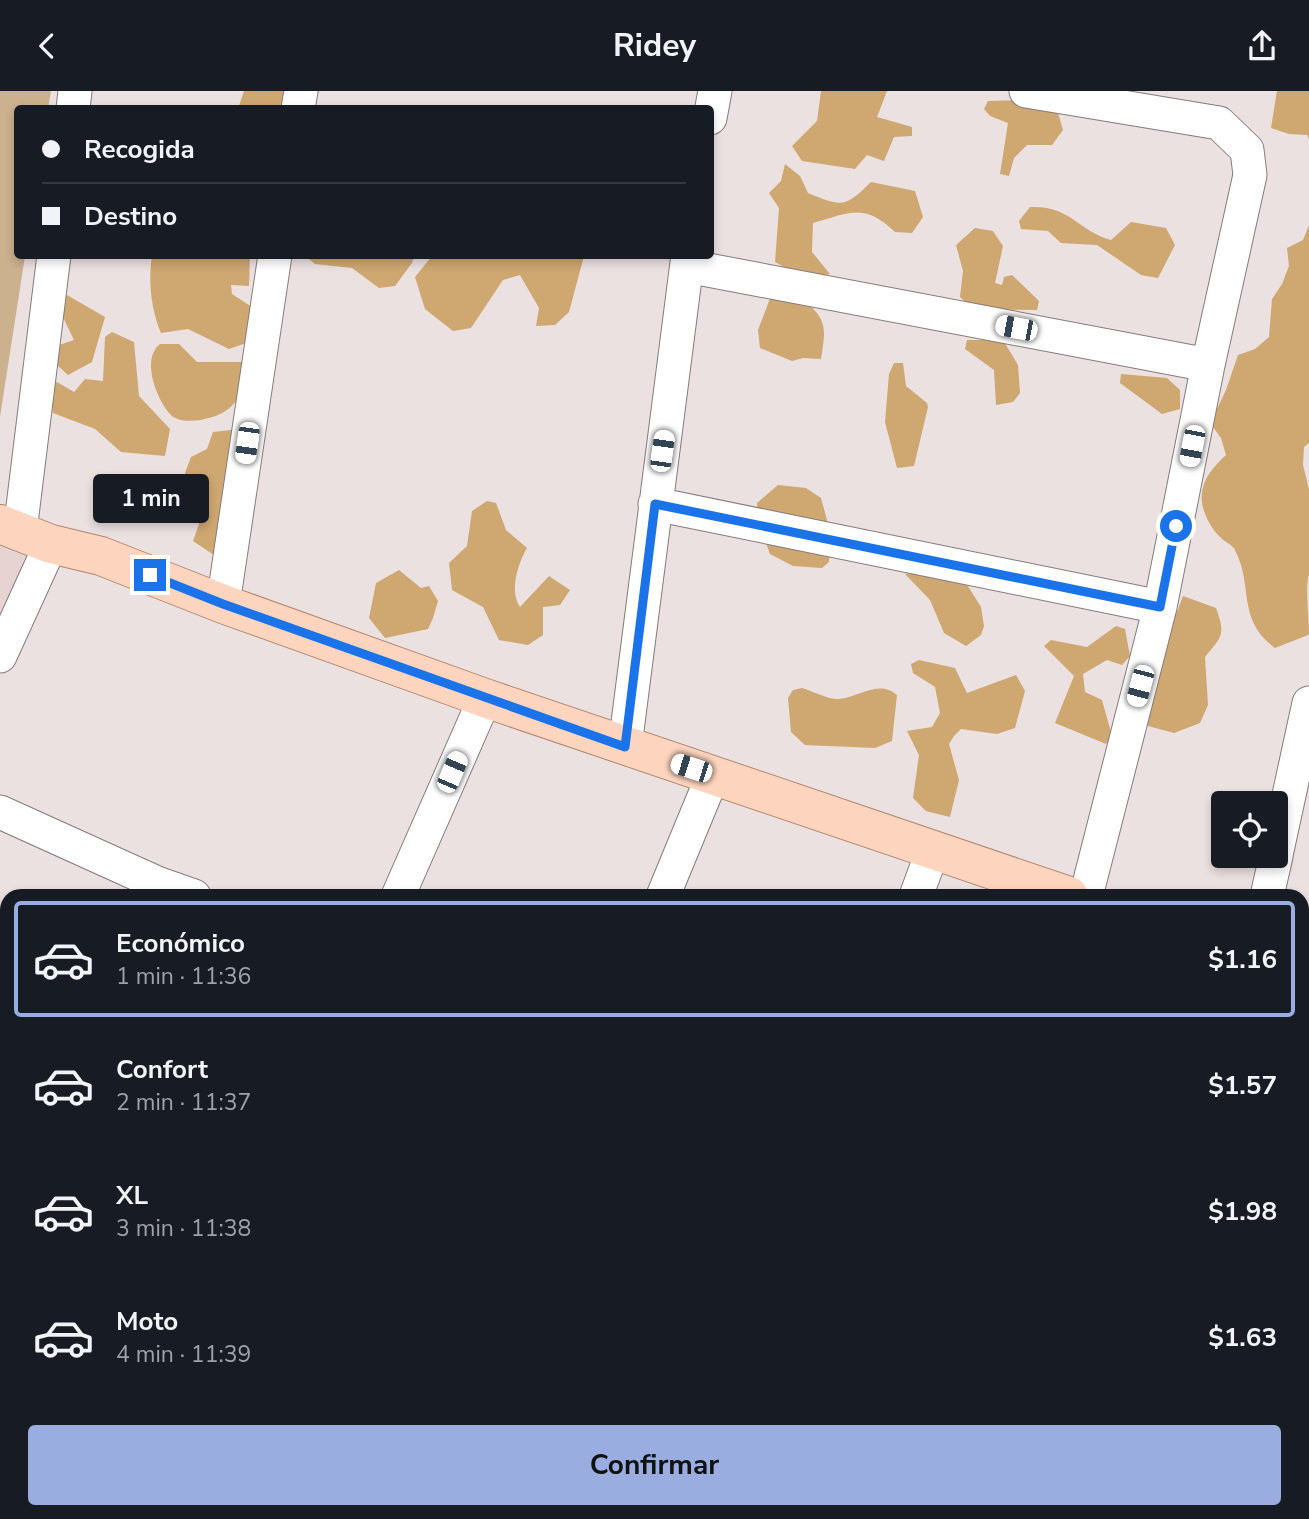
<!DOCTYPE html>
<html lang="es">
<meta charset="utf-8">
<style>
body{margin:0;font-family:"Nunito Sans",sans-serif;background:#20242c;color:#f1f3f6;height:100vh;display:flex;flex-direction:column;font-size:26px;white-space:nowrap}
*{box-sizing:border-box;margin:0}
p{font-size:23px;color:#9ea1a6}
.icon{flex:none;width:38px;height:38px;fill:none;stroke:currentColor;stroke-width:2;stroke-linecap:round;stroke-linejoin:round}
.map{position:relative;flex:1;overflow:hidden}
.sheet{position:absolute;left:0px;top:798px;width:1309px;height:630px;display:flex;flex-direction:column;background:#171b24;border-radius:21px 21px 0 0;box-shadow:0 4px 10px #0003}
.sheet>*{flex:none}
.top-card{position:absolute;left:14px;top:14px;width:700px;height:154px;border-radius:7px;box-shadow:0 4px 10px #0003;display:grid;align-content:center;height:154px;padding:0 28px;background:#171b24}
.controls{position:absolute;left:1211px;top:700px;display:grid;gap:14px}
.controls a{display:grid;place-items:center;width:77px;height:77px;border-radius:7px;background:#171b24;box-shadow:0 4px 10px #0003;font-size:35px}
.end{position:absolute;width:32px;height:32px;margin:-16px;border:9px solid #1a73e8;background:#fff;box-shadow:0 0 0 4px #fff}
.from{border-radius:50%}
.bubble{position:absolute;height:49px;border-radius:7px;background:#171b24;box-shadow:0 4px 10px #0003;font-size:23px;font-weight:700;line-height:49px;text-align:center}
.car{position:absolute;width:21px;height:42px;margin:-21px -10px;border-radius:9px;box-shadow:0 0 5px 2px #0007;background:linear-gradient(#fff 24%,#345 0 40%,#fff 0 76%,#345 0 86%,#fff 0)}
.top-card b{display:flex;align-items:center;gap:24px;height:66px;font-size:26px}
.top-card b+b{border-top:2px solid #363941}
.top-card i{width:18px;height:18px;background:#f1f3f6}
ul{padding:12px 0 0;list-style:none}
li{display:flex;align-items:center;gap:21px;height:116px;margin:0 14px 10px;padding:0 14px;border:4px solid transparent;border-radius:7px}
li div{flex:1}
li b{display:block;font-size:26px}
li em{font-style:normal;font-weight:700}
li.selected{border-color:#9aade1}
li>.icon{width:63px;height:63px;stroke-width:1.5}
.button{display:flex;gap:14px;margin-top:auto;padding:14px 28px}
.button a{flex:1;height:80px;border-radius:7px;background:#9aade1;color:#111;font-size:28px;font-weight:700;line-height:80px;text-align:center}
header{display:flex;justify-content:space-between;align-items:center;height:91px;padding:0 28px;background:#171b24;font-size:32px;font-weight:700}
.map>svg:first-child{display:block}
.built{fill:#e6d3d2}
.green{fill:#cbb18e}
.forest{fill:#cea771}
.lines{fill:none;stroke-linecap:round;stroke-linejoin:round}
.minor-casing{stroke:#857b7a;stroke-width:35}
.major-casing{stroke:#b2866e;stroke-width:40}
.minor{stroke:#fff;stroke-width:33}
.major{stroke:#fdd5bf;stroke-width:38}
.route{stroke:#1a73e8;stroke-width:9}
</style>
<header><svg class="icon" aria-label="back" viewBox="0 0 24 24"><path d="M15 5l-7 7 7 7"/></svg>Ridey<svg class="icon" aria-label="share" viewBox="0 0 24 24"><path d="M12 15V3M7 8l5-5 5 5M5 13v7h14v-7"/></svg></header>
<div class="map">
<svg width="1309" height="1428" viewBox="0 0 1309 1428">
<rect width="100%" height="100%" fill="#ebe1e0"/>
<path class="built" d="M0 436 44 450 0 550Z"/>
<path class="green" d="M0 0H51L48 17 18 18V164L25 165 0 326Z"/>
<path class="forest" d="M244 0H289L285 17 238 18Z
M821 0H887L877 26 912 36V45L894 46 884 70 867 64 855 78 802 70 792 55 817 30Z
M1277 0H1309V48L1307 44 1289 43 1271 37Z
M1024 9 1058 22 1063 39 1052 54H1027L1014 67 1009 85 1000 83 1008 32 990 25 984 18 988 10Z
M785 73 800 85 808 102C842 116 845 117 871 91L915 100 923 126 912 142 895 141C864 111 849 122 813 132L812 161 830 183 806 188 775 171 779 117 769 102 781 90Z
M1030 116C1070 114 1077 139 1111 149L1131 131 1166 137 1175 154 1158 187 1141 184 1097 154 1061 152 1048 140 1021 138 1019 130Z
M1309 134V352L1304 356 1303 374 1309 398V484C1305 494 1309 528 1309 542L1308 544 1275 557C1236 528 1254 496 1235 459 1232 453 1224 451 1219 445 1211 437 1203 422 1202 411 1200 391 1212 377 1226 364L1221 347 1210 332 1226 299 1238 264 1255 258 1269 246 1272 208 1282 193 1289 175 1287 157 1303 149Z
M975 137 993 140 1003 155 995 192 1002 194 1004 186 1012 184 1039 210 1037 219 973 218 960 206 963 180 956 154Z
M152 165H250L249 195 231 194 232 203 255 218 246 252 229 258 188 238 161 242C151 219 148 189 152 165Z
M305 165H414L412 172 395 195 379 197 352 177 315 173Z
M432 165V164L584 165 569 221 555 234 536 235 539 217 520 184 503 189 471 237 453 240 425 218 415 186Z
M798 203C826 229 827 231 821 268L803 267 792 270 760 257 758 239 771 205Z
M67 204 105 226 92 271 68 284 56 273 53 256 74 249 59 218Z
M112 241 134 251 139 305 170 338 165 365 121 361 95 338 53 322 49 296 57 291 74 301 85 288 103 290 105 246Z
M967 249H1003L1018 274 1020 302 1013 311 996 314 994 279 965 258Z
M160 253H179L197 271H243L246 298C240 305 234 314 227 319 215 328 181 336 170 323 156 307 141 268 160 253Z
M894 272H903L906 295 927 312 928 316 914 375 897 377 885 331 889 283Z
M1121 283 1167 287 1180 299V318L1162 323 1120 292Z
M231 339 249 343 214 464 193 450 199 433 185 382 191 366 207 358 213 341Z
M778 394 806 397 821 407 831 444 829 471 822 477 793 475 770 463 758 430 757 412Z
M487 410 496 412 506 439 527 457C518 472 509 500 520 516L549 485 570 499 560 514 543 516V544L528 554 499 549 483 516 452 499 449 472 467 455 472 420Z
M399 479 421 497 429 495 438 510 433 527 428 538 385 547 369 527 376 492Z
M932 479 966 492 981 516 984 535 981 544 966 555 944 542 930 509 905 483Z
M1183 505 1216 517C1226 544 1222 545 1205 566L1208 614 1200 632 1174 642 1148 635 1143 627 1159 539 1177 521Z
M1116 535 1125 538 1130 565 1122 574 1107 569 1083 583 1085 601 1102 609 1112 645 1106 653 1055 632 1074 585 1044 555 1051 549 1087 556Z
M919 569 955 577 967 602 1016 584 1025 600 1015 637 997 643 961 638 954 645 949 653 959 689 950 726 926 720 913 707 919 664 907 640 932 636 940 622 935 596 913 582 911 573Z
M802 597C812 600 829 609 839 608 860 606 878 588 897 604L892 650 875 657 805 654 791 641 788 607 793 599Z"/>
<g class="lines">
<defs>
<path id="minor" d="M1026 0 1219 32 1247 59 1250 84 1208 274 1160 516 1086 805
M73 18 75 0
M298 18 301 0
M710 27 715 0
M687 175 1208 274
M655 413 1160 516
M20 440 54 164
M223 513 275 164
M0 565 51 453
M625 655 688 164
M0 721 157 792 194 805
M1276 764 1309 612
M398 805 485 607
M663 805 713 684
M916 805 933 759
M1267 805 1276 765
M0 1099 7 1093
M1302 1356 1309 1360
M0 1382H7
M361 1421 384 1428
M211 1428 212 1421
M982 1428 986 1421"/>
<path id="major" d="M0 433 51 453 101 465 223 513 485 607 1069 805
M1302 893 1309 896"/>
</defs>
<use href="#minor" class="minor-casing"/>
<use href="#major" class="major-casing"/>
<use href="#minor" class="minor"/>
<use href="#major" class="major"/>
</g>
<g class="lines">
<path class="route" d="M150 484 223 513 625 656 655 413 1160 516 1176 435"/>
</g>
</svg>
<div class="controls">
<a><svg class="icon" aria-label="locate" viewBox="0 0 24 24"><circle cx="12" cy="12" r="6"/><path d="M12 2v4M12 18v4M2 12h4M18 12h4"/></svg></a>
</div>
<i class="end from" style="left:1176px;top:435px"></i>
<i class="end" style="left:150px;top:484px"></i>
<div class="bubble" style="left:93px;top:383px;width:116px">1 min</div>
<i class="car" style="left:1016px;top:237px;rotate:281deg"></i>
<i class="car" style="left:247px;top:352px;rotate:188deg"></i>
<i class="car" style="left:1192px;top:355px;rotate:191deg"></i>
<i class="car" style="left:662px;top:360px;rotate:8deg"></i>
<i class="car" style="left:1140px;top:595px;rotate:195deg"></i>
<i class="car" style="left:691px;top:677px;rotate:288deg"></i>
<i class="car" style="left:452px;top:681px;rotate:23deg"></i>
<div class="top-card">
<b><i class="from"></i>Recogida</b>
<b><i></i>Destino</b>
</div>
<section class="sheet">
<ul>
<li class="selected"><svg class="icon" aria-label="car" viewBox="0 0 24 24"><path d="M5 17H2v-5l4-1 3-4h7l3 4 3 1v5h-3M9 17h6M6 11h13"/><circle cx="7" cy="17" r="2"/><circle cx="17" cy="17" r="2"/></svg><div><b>Económico</b><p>1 min · 11:36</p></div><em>$1.16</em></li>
<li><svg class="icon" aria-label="car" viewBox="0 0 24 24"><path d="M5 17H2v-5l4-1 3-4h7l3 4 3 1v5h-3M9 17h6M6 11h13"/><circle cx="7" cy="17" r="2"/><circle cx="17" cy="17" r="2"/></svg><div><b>Confort</b><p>2 min · 11:37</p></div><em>$1.57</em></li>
<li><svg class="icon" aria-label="car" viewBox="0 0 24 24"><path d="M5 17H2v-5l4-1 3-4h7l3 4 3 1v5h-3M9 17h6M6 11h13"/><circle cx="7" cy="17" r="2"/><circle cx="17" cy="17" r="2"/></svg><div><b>XL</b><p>3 min · 11:38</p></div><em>$1.98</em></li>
<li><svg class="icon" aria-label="car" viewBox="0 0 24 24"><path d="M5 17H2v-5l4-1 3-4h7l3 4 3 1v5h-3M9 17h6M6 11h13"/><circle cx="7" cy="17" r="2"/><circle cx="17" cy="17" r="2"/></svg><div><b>Moto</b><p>4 min · 11:39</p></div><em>$1.63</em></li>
</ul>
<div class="button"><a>Confirmar</a></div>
</section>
</div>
